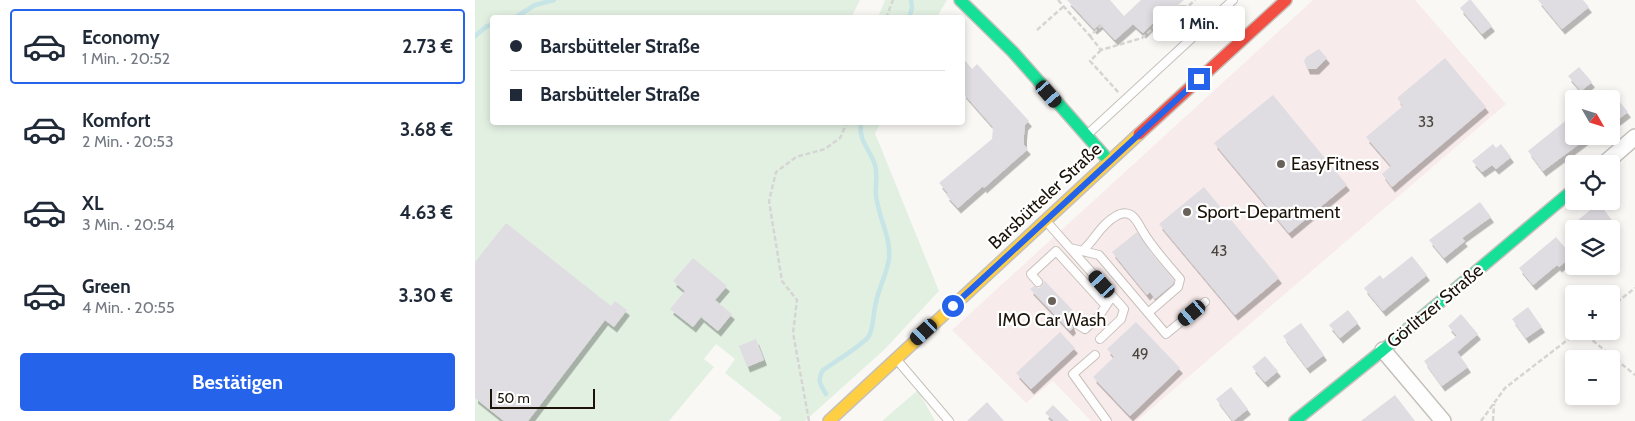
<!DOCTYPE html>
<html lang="de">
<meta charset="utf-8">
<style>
body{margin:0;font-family:Cabin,sans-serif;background:#f6f6f7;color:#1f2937;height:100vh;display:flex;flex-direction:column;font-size:19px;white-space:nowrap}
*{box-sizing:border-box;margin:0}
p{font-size:16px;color:#747a83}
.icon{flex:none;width:28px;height:28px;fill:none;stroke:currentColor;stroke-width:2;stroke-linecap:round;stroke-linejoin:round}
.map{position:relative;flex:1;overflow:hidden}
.details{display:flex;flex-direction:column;background:#fff;width:475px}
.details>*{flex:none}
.hud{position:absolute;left:15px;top:15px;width:475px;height:110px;border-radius:5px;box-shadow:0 2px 8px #0003;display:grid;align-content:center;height:110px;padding:0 20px;background:#fff}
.needle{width:32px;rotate:129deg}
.controls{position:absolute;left:1090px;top:90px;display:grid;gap:10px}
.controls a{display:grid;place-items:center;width:55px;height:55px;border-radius:5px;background:#fff;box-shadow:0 2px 8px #0003;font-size:25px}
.scale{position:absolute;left:15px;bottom:12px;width:105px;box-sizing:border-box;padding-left:5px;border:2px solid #1b1208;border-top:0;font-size:14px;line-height:18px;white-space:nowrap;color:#1b1208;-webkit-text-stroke:4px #fff;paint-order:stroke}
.end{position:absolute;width:22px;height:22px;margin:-11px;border:6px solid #2563eb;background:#fff;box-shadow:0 0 0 2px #fff}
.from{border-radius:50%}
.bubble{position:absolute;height:35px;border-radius:5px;background:#fff;box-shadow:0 2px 8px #0003;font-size:16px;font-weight:700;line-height:35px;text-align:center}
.car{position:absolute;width:15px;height:30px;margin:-15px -8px;border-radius:6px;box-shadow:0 0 4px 1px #0007;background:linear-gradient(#222 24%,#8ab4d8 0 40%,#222 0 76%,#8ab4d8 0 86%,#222 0)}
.hud b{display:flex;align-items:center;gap:18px;height:48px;font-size:19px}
.hud b+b{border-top:1px solid #e0e1e3}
.hud i{width:12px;height:12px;background:#1f2937}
ul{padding:9px 0 0;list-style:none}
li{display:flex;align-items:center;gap:15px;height:75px;margin:0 10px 8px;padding:0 10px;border:2px solid transparent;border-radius:5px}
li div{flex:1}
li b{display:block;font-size:19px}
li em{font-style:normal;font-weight:700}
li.selected{border-color:#2563eb}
li>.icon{width:45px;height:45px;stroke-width:1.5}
.button{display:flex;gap:10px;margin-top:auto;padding:10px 20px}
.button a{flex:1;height:58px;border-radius:5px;background:#2563eb;color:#fff;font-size:20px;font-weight:700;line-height:58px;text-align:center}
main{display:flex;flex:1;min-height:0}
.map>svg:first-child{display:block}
.commercial{fill:#f8ebeb}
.green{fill:#e2f0e2}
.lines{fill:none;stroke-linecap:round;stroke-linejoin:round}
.stream{stroke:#c7e4e6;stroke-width:4.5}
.building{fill:#dfdde2;filter:url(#shadow)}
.lane-casing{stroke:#c6c0ba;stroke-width:10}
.street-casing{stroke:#c6c0ba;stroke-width:18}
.fast-casing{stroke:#c6c0ba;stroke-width:14}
.slow-casing{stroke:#c6c0ba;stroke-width:14}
.jam-casing{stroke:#c6c0ba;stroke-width:14}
.path{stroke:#d6d5d4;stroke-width:2.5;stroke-dasharray:5 2.5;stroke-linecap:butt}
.lane{stroke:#fefefe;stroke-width:8}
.street{stroke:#fefefe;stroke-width:15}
.fast{stroke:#16e098;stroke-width:11}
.slow{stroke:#ffcf43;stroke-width:11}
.jam{stroke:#f24e42;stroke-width:11}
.route{stroke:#2563eb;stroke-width:6}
.poi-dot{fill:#69625b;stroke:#fff;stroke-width:2}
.labels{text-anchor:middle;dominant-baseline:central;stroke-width:4.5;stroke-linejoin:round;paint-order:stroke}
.number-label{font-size:15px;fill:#4c453e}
.poi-label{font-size:18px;fill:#1b1208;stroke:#fff;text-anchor:start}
.street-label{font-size:18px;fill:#1b1208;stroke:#fff}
</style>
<main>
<section class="details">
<ul>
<li class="selected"><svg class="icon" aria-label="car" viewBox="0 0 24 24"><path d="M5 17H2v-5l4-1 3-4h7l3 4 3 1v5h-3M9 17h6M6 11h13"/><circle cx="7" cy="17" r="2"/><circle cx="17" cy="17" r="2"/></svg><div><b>Economy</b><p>1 Min. · 20:52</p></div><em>2.73 €</em></li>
<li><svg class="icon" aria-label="car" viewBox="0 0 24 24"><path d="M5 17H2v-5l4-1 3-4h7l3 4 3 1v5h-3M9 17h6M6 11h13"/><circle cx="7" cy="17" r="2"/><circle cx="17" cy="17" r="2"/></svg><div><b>Komfort</b><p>2 Min. · 20:53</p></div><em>3.68 €</em></li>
<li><svg class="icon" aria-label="car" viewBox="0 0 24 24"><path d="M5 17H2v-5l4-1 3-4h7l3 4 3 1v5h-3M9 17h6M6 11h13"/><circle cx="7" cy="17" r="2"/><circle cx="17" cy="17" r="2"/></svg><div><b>XL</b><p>3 Min. · 20:54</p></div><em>4.63 €</em></li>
<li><svg class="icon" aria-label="car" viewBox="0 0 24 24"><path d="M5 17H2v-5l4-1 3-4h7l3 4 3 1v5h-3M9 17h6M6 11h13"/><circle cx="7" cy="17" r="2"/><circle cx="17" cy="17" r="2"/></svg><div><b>Green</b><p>4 Min. · 20:55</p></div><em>3.30 €</em></li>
</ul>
<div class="button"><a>Bestätigen</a></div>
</section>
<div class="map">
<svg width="1160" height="421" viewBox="0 0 1160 421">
<defs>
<filter id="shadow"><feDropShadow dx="3" dy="5.5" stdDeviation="0" flood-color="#0004"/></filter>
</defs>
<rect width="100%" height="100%" fill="#faf8f5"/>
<path class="commercial" d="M838 0H940L1031 104 662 421H616L578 381 551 403 477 330Z"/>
<path class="green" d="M0 0H385L376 18H18V122L406 123 400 133 464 291 409 350 330 421H304L307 418 250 373 260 359 241 344 229 359 239 367 194 421H0Z
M410 0H472L462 17H403Z
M443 390 460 421H407Z"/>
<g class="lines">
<path class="stream" d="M39 18 60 5 79 0
M434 18 437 8 436 0
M0 36 12 26 18 25
M351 394C345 384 342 380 348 370 358 363 389 344 394 336 399 326 398 313 401 302 404 287 412 274 414 258 416 236 403 217 401 195 400 185 403 175 400 165 395 149 383 141 386 122"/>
</g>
<path class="building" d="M592 0H635L649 16 666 0H709L690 17 687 14 668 33 658 24 640 40 625 24 619 29Z
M994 0H996L1017 26 1007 34 985 8Z
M1063 0H1108L1114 7 1087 29Z
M844 49 852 58 841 69H832L829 61 831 57Z
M488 58 497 69 502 64 554 121 550 125 549 135V145L553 149 509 188 508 186 483 208 471 195 473 193 464 183 517 139 518 127 488 93Z
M970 58 1011 107 917 187 907 174 916 166 891 137 928 106 922 98Z
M1104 67 1117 82 1106 91 1093 76Z
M1136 91 1153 112 1136 125Z
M798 95 872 185 814 233 739 143Z
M1099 114V136H1115L1068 171 1053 151Z
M1018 144 1021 148 1026 144 1036 157 1021 169 1017 165 1007 172 997 161Z
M729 187 804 278 760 315 684 224Z
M1005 202 1016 217 987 238 990 241 969 258 954 240Z
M1124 203 1139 223 1133 229H1109L1103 220Z
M31 223 136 306 140 301 152 310 139 327 130 320 53 421H29L0 398V262Z
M662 232 676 253 699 280 698 284 680 299 675 292 672 295 637 252Z
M1081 237 1097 256 1084 267 1082 265 1058 285 1044 268Z
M937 256 952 275 908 311 889 288 905 275 908 279Z
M218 258 252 286 240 300 257 314 243 331 226 317 218 327 195 309 210 291 198 281Z
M567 278 607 320 599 319 596 323 598 328 595 331 555 289 559 286 564 288 567 286 569 281Z
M1053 307 1067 327 1051 338 1037 319Z
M873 310 883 323 865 338 854 325Z
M986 314 1003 334 982 352 993 367 967 386 949 361 982 336 973 326Z
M661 322 705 368 655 416 618 377 639 357 632 349Z
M826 323 849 355 832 368 808 336Z
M585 332 600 348 556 389 541 373Z
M281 339 289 360 272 367 264 346Z
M790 356 803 371 790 382 777 367Z
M756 387 773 409 758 421 741 399Z
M920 395 940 421H886Z
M512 402 529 421H492Z
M578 405 594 421H579L570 413Z"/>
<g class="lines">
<defs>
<path id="lane" d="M613 134 758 0
M571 221 649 309 646 319 625 339
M595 248 624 255 691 334 730 302
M607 251C620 240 625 225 641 216 646 213 651 212 656 215 661 218 664 225 667 230 677 248 692 263 705 279L703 287 673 313
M563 282 556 274 581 251 630 305
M602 324 610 329 624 316 634 301
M620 355 598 374 632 421
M422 360 474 421"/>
<path id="street" d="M1129 164 1160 137
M908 350 968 421"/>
<path id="fast" d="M485 0 538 52 634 161
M820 421 908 350 1099 189"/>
<path id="slow" d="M354 421 664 134"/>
<path id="jam" d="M664 134 811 0"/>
</defs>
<use href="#lane" class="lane-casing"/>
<use href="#street" class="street-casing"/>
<use href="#fast" class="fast-casing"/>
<use href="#slow" class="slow-casing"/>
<use href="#jam" class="jam-casing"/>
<path class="path" d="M583 0 615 36 627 25
M680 15 691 27 704 15
M411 18 418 0
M715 27 704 15 720 0
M562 30 589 6
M615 36 626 50 667 38 686 21
M626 50 615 61 644 93
M1136 307 1160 288
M1106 331 1160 375
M334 421 318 333 322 300 307 281 294 201 301 172 321 157 350 149 365 138 372 122
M1006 421 1030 388 1104 331
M1018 421 1019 404"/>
<use href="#lane" class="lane"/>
<use href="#street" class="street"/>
<use href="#fast" class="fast"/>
<use href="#slow" class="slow"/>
<use href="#jam" class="jam"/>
</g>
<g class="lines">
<path class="route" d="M478 306 724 79"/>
</g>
<g class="poi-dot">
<circle cx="806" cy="164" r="5"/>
<circle cx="712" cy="212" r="5"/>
<circle cx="577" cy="301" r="5"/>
</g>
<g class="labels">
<g class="number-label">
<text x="951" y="122">33</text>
<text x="744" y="251">43</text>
<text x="665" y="354">49</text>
</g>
<g class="poi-label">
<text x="816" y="164">EasyFitness</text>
<text x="722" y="212">Sport-Department</text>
<text x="577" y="320" text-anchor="middle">IMO Car Wash</text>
</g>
<g class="street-label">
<text transform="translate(570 196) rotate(-43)">Barsbütteler Straße</text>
<text transform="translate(960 306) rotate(-40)">Görlitzer Straße</text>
</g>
</g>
</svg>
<div class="controls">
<a><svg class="needle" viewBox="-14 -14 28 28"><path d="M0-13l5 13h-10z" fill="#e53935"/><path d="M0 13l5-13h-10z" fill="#747a83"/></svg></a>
<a><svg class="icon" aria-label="locate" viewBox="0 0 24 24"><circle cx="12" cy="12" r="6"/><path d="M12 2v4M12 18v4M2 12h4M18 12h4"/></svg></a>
<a><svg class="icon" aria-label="layers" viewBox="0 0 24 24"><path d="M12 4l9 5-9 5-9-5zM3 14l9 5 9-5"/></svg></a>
<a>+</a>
<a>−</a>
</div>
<div class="scale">50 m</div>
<i class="end from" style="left:478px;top:306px"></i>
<i class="end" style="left:724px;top:79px"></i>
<div class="bubble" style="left:678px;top:6px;width:92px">1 Min.</div>
<i class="car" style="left:574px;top:94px;rotate:139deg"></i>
<i class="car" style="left:627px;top:284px;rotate:318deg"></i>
<i class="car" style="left:717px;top:313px;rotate:230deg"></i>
<i class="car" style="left:449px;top:332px;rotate:227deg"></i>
<div class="hud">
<b><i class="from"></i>Barsbütteler Straße</b>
<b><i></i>Barsbütteler Straße</b>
</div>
</div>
</main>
